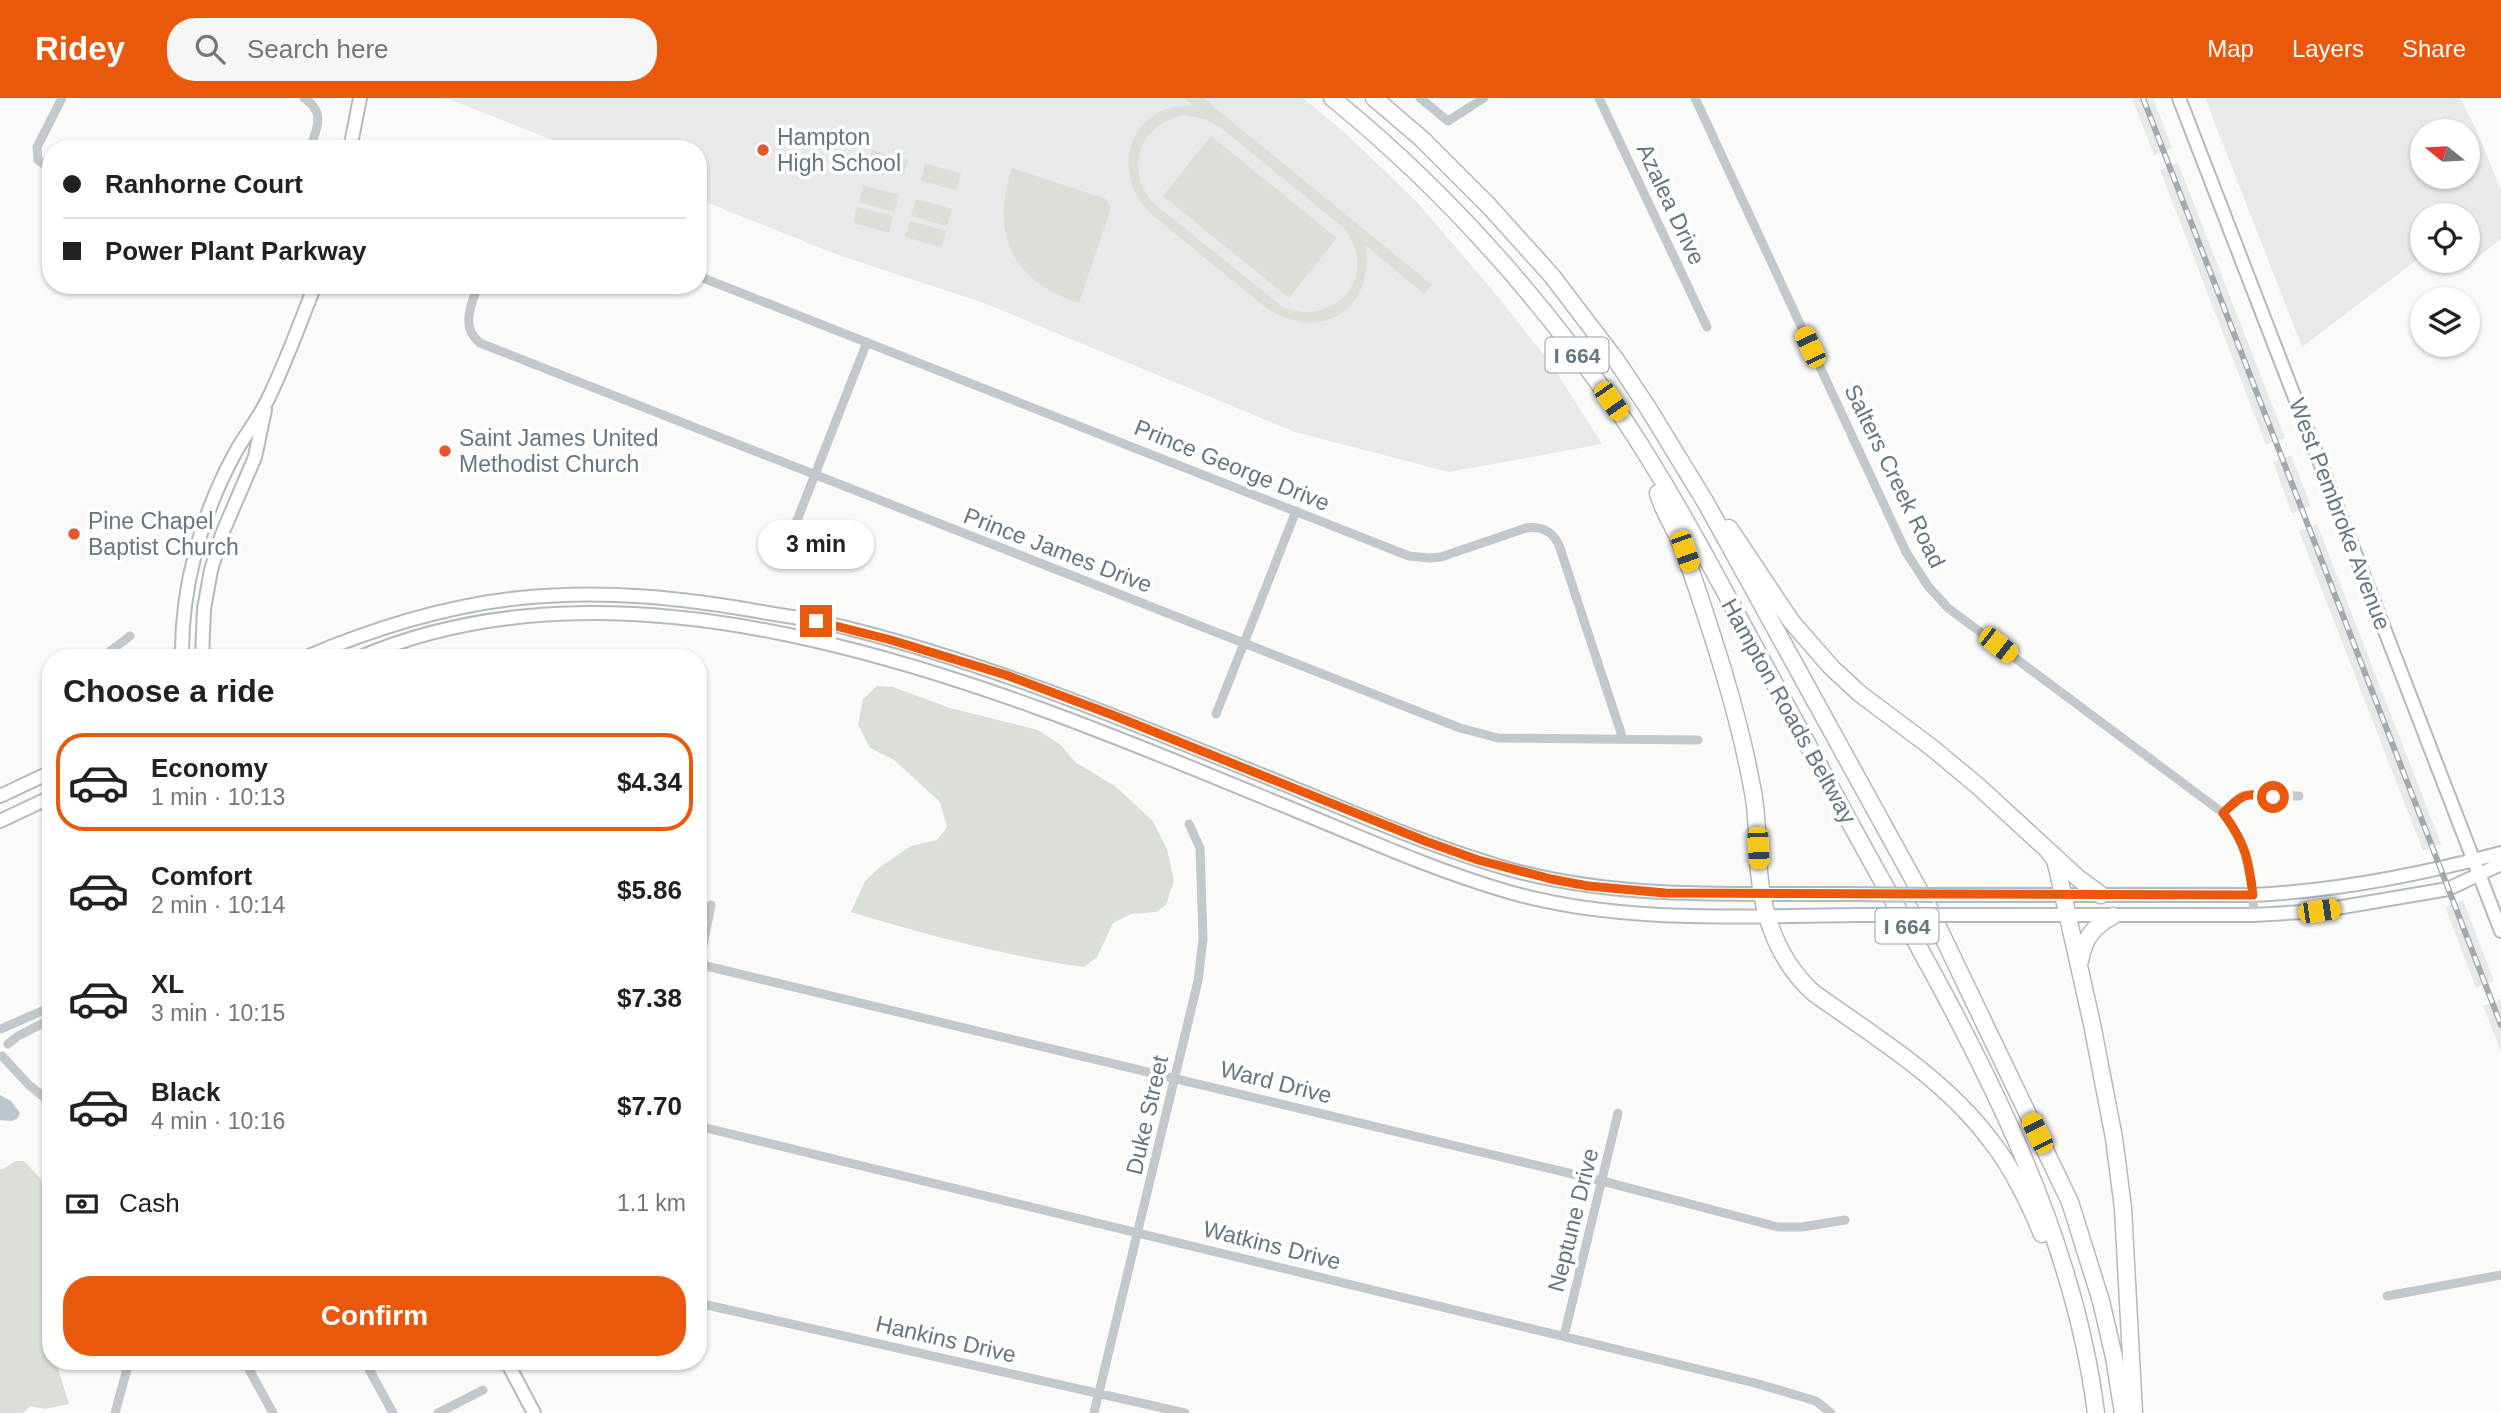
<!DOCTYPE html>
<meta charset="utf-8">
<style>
body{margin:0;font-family:Arial,sans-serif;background:#f6f6f6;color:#202124;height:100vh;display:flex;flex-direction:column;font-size:26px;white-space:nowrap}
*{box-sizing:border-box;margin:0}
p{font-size:23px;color:#757577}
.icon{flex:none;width:38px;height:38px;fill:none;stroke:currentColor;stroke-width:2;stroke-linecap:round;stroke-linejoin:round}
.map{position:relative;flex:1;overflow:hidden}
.details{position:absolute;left:42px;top:551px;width:665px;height:721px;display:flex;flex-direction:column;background:#fff;border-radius:28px;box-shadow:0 2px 5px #0004}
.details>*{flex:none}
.top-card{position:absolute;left:42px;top:42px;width:665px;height:154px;border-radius:28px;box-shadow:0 2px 5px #0004;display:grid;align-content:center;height:154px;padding:0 21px;background:#fff}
.needle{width:46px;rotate:288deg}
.fabs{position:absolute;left:2410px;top:21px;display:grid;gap:14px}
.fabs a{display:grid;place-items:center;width:70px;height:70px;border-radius:50%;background:#fff;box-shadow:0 2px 5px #0004;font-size:35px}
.end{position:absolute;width:32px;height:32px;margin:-16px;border:9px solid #ea580c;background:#fff;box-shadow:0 0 0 4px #fff}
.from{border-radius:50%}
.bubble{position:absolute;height:49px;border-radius:24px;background:#fff;box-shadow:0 2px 5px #0004;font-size:23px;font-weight:800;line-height:49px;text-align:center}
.car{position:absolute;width:21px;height:42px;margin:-21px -10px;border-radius:9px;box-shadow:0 0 5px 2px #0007;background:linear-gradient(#f5c518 24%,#345 0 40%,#f5c518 0 76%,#345 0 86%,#f5c518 0)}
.top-card b{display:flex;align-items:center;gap:24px;height:66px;font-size:26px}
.top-card b+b{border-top:2px solid #e0e0e0}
.top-card i{width:18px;height:18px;background:#202124}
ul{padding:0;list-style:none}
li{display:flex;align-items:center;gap:21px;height:98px;margin:0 14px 10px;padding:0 7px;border:4px solid transparent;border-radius:28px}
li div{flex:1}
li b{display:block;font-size:26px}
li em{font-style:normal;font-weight:800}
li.active{border-color:#ea580c}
li>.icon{width:63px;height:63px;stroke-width:1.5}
h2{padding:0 21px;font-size:32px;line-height:84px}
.pay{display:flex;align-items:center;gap:18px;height:77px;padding:0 21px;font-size:26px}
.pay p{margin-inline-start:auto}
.button{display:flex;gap:14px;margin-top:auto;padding:14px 21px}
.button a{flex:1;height:80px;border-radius:28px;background:#ea580c;color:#fff;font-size:28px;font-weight:800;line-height:80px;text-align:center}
header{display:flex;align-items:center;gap:42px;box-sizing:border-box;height:98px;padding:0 35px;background:#ea580c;color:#fff}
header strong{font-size:33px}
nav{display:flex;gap:38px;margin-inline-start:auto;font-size:24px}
.search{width:490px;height:63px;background:#f6f6f6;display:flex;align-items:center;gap:18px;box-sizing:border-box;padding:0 24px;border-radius:28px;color:#757577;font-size:26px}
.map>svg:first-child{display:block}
.built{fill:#e8e9e9;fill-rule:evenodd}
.green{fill:#dadfd7;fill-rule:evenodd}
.water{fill:#bbc7cb}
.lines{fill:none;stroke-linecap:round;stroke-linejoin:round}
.secondary-casing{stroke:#b3babf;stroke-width:16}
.highway-casing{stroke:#b4b9bd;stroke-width:19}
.street{stroke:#c3c8cc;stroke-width:9}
.secondary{stroke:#fff;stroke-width:12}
.highway{stroke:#fff;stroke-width:16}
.rail-casing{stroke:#a2aab0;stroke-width:6}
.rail{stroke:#fff;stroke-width:3.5;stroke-dasharray:10;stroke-linecap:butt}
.secondary-bridge-casing{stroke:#b3babf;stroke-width:16;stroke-linecap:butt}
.secondary-bridge{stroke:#fff;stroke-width:12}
.route{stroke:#ea580c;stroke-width:9}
.poi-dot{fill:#e4572e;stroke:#fff;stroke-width:2.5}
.labels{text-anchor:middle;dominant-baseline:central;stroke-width:7;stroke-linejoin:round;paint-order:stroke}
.shield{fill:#fff;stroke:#939fa8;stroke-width:2}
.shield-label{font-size:21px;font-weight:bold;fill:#657683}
.poi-label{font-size:23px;fill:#657683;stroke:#fff;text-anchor:start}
.street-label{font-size:23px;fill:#657683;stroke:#fff}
</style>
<header>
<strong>Ridey</strong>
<div class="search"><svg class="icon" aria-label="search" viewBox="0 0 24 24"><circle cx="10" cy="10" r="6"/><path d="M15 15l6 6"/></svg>Search here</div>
<nav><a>Map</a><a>Layers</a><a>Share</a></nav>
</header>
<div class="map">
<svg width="2501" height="1315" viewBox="0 0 2501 1315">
<rect width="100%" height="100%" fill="#fafaf8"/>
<path class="built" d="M446 0H1303L1343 33 1416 103 1495 195 1552 267 1602 346 1449 374 1295 334 984 205 838 157 698 101V51H575Z
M2132 0H2153L2172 50 2154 57Z
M2205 0H2460L2476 31 2501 92V141L2464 170 2459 163H2468V117H2422V158L2302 249ZM2468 33V79H2422V33Z
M2178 65 2285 340 2266 347 2160 72Z
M2291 357 2311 408 2292 416 2273 364Z
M2317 426 2441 746 2423 753 2299 433Z
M2463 802 2494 883 2476 890 2445 809Z
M2501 901V954L2483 908Z"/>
<path class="green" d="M1184 0H1203L1432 187 1424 196 1365 147C1376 211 1320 247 1265 209L1150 115C1108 73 1130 3 1194 8ZM1184 17 1205 21 1220 29 1344 130C1380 176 1338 229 1284 210L1151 103C1125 67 1140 26 1184 17Z
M1211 38 1337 140 1289 200 1163 98Z
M872 52 908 62 903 78 868 69Z
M925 66 961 75 956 92 921 83Z
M1012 70 1106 101 1111 110 1079 205C1012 184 990 135 1012 70Z
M863 87 899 97 894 114 859 104Z
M916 101 952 111 947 128 911 118Z
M857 109 893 118 889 135 853 125Z
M910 123 946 133 941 149 905 139Z
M877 588 893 589 950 610 1038 632 1061 647 1075 664 1115 688 1153 723 1167 751 1174 783 1166 807 1156 814 1131 816 1113 825 1097 859 1084 869C1005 858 927 837 851 814L865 783 880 769 911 748 937 742 947 729 940 704 894 662 870 650 858 627 863 601Z
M16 1063H24L41 1081 51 1110V1264H56L69 1306 45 1311 30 1308 23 1315H0V1071H3Z"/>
<path class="water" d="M0 997 11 1003 20 1015 17 1021 11 1023 0 1022Z"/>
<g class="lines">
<defs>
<path id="secondary" d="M2179 0 2501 833
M350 51 360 0
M182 560C181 489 201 418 235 355 245 337 259 320 268 301 286 264 300 225 315 187
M202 560 204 511 211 472 222 436 255 359 265 312
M304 560C374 530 444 508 520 500 604 491 685 500 768 515 794 519 821 523 847 530 991 566 1127 623 1264 678 1346 711 1427 748 1512 772 1622 802 1736 795 1848 796
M358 560C644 437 1008 594 1275 704 1352 735 1429 771 1509 794 1621 826 1742 818 1858 817
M0 698 51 674
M0 723 51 699
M1934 797H2253C2338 793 2419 777 2501 755
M1972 817H2254L2319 813 2448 791 2501 766
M507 1264 534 1315"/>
<path id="highway" d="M1332 0C1445 92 1541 200 1623 320 1663 380 1698 444 1732 507 1773 582 1813 657 1854 732 1955 916 2069 1102 2096 1315
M1374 0 1422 41 1489 108 1552 178 1616 262 1648 310 1706 405 1929 810 2070 1104 2101 1203 2114 1259 2123 1315
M1658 395C1662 413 1680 438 1686 458 1711 532 1738 612 1752 689 1758 717 1757 745 1759 774 1763 820 1780 866 1815 896 1877 940 1945 981 1991 1043 2013 1071 2028 1103 2042 1136
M1729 430 1791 523 1831 569 1859 595 1931 649 1978 688 2078 780 2101 797
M2048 753 2055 762 2058 774 2092 926 2114 1040 2123 1110 2134 1315
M2080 863C2084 841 2093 828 2113 818"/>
</defs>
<use href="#secondary" class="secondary-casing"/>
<use href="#highway" class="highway-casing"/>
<path class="street" d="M304 0C326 14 317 30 310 51
M1420 0 1448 23 1484 0
M1599 0 1707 229
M1695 0 1906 454 1928 488 1948 510 2223 715C2249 749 2252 776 2254 817
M51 71 38 62 37 49 62 0
M698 178 1409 458 1429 460 1441 459 1526 430C1542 428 1552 433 1559 447L1623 641
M478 187C471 208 460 229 480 245L1460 630 1498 640 1698 642
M792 435 867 244
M101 560 130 538
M1216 616 1296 413
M2223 715C2229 710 2234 703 2240 699 2248 694 2286 698 2299 698
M698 866 1602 1083 1778 1129H1802L1845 1122
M698 873 711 807
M1 931 51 909
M8 946 18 938 51 921
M2 958 29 987 51 1005
M698 1028 1755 1285 1816 1303 1831 1315
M2387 1198 2501 1177
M698 1205 1185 1315
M1564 1238 1618 1015
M245 1264 273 1315
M365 1264 393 1315
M115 1315 129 1264
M438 1315 483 1292
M1094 1315 1198 883 1203 841 1200 750 1189 726"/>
<use href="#secondary" class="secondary"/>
<use href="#highway" class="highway"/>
<defs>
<path id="rail" d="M2143 0 2501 927"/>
</defs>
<use href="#rail" class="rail-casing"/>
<use href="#rail" class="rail"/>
<defs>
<path id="secondary-bridge" d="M1848 796 1934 797
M1858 817H1972"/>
</defs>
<use href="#secondary-bridge" class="secondary-bridge-casing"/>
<use href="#secondary-bridge" class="secondary-bridge"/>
</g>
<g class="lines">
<path class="route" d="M816 523 891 542 1006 577 1110 616 1425 743 1478 762 1551 781 1588 788 1665 795 2253 797C2248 760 2246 746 2223 715 2243 696 2245 694 2273 699"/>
</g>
<g class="poi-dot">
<circle cx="763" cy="52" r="7"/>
<circle cx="445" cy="353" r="7"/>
<circle cx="74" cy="436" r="7"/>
</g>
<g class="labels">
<g class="shield">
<rect x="1545.5" y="239.5" width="63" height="35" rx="5"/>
<rect x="1875.5" y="810.5" width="63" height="35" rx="5"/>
</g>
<g class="shield-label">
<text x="1577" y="257">I 664</text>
<text x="1907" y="828">I 664</text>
</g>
<g class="poi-label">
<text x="777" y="39">Hampton<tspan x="777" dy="26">High School</tspan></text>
<text x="459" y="340">Saint James United<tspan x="459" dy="26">Methodist Church</tspan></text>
<text x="88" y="423">Pine Chapel<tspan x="88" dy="26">Baptist Church</tspan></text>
</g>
<g class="street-label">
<text transform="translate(1671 106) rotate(65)">Azalea Drive</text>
<text transform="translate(1232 367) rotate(22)">Prince George Drive</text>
<text transform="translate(1895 378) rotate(64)">Salters Creek Road</text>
<text transform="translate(2340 416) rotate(69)">West Pembroke Avenue</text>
<text transform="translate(1058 452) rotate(21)">Prince James Drive</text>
<text transform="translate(1789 613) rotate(61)">Hampton Roads Beltway</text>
<text transform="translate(1276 984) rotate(14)">Ward Drive</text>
<text transform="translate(1147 1017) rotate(-77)">Duke Street</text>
<text transform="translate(1573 1122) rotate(-76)">Neptune Drive</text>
<text transform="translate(1272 1147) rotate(14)">Watkins Drive</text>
<text transform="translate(946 1241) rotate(13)">Hankins Drive</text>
</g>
</g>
</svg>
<div class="fabs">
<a><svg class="needle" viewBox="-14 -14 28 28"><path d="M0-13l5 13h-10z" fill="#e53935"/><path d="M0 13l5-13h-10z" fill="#757577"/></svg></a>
<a><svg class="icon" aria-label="locate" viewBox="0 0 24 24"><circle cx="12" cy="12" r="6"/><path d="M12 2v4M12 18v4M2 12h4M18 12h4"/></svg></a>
<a><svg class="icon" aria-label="layers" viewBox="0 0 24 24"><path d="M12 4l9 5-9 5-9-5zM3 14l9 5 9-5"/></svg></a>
</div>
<i class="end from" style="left:2273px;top:699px"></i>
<i class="end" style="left:816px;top:523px"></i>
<div class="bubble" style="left:758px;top:422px;width:116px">3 min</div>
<i class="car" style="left:1810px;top:249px;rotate:335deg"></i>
<i class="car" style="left:1611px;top:303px;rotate:145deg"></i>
<i class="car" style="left:1685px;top:453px;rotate:161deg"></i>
<i class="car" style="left:1998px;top:547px;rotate:128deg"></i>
<i class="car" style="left:1758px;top:750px;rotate:177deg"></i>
<i class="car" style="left:2319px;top:813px;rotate:82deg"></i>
<i class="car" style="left:2037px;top:1035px;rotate:334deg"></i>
<div class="top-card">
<b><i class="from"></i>Ranhorne Court</b>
<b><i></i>Power Plant Parkway</b>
</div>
<section class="details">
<h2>Choose a ride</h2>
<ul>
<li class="active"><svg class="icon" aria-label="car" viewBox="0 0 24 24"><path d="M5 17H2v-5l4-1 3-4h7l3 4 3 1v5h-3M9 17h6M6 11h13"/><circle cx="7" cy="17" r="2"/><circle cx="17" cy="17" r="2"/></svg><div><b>Economy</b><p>1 min · 10:13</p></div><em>$4.34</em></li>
<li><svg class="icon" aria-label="car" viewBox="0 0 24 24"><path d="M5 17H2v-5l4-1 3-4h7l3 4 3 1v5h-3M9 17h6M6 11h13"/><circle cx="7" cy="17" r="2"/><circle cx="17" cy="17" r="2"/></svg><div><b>Comfort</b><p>2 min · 10:14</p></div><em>$5.86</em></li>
<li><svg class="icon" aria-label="car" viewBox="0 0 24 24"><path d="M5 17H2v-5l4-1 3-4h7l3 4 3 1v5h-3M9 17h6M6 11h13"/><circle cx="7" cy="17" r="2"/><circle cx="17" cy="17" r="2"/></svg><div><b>XL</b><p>3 min · 10:15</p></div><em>$7.38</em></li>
<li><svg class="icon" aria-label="car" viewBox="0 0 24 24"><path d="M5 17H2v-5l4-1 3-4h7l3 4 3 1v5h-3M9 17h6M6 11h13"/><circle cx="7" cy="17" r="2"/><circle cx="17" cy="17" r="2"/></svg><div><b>Black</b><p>4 min · 10:16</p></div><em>$7.70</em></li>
</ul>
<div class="pay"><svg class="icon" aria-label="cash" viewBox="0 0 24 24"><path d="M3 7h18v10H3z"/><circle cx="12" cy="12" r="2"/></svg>Cash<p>1.1 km</p></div>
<div class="button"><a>Confirm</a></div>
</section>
</div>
